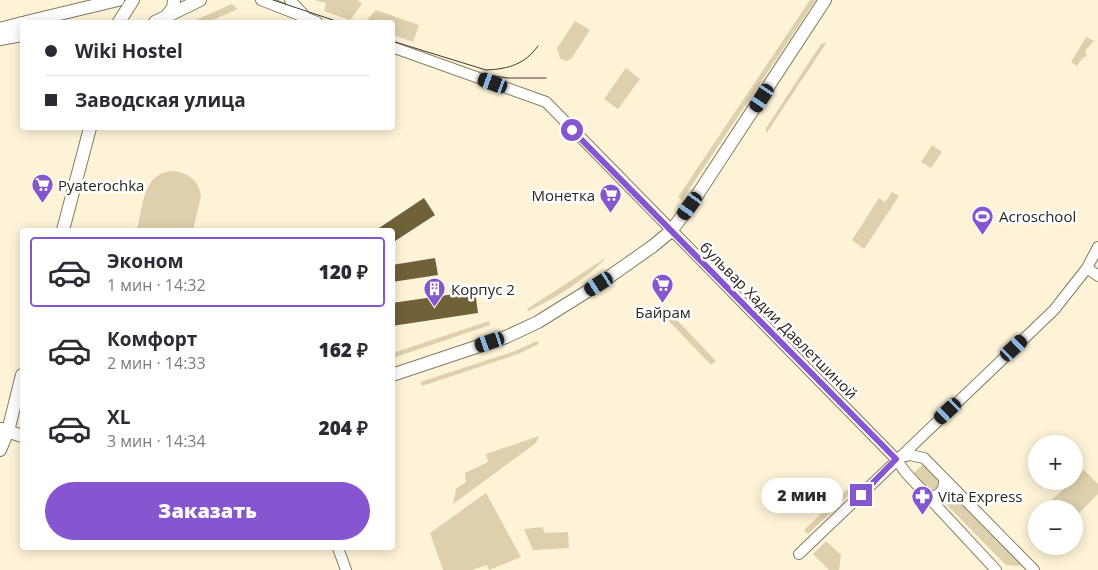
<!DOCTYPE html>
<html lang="ru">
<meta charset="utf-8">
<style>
body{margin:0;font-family:"Open Sans",sans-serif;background:#f7f7f7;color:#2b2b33;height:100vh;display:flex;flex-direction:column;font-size:19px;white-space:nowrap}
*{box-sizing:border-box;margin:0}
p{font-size:16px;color:#7c7c81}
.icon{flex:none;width:28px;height:28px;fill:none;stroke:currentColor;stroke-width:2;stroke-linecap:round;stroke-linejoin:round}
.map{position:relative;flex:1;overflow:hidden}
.details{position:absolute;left:20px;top:228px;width:375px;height:322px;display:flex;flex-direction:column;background:#fff;border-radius:5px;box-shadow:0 2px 12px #0003}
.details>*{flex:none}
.guide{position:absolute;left:20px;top:20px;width:375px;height:110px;border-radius:5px;box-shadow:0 2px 12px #0003;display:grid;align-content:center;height:110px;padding:0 25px;background:#fff}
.buttons{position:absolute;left:1028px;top:435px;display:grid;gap:10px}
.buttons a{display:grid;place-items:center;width:55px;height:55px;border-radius:50%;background:#fff;box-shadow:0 2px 12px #0003;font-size:25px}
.end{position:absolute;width:22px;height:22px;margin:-11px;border:6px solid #8556cf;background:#fff;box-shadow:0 0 0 2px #fff}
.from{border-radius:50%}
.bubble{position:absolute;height:35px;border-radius:18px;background:#fff;box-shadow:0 2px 12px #0003;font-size:16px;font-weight:800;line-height:35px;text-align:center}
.car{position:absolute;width:15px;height:30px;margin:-15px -8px;border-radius:6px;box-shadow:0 0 4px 1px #0007;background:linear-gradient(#222 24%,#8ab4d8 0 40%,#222 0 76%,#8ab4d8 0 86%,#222 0)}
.guide b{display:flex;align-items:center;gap:18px;height:48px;font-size:19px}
.guide b+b{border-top:1px solid #e1e1e2}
.guide i{width:12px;height:12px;background:#2b2b33}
ul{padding:9px 0 0;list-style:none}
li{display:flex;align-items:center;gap:15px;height:70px;margin:0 10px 8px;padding:0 15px;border:2px solid transparent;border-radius:5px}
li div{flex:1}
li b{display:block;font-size:19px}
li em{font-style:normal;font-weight:800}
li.on{border-color:#8556cf}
li>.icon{width:45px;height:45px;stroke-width:1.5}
.button{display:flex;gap:10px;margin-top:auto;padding:10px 25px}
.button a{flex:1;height:58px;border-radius:30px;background:#8556cf;color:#fff;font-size:20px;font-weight:800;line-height:58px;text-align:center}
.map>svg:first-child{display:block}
.green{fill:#ded0ac}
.building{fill:#706139}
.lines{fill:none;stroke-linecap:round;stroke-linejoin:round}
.minor-casing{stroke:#857b62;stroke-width:12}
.major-casing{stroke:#857b62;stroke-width:14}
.minor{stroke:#fff;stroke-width:10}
.major{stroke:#fff;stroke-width:12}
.tram{stroke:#423d30;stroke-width:1}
.route{stroke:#8556cf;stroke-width:6}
.labels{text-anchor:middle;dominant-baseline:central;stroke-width:5;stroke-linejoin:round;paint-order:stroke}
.poi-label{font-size:15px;fill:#2b271c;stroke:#fff;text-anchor:start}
.street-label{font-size:15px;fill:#2b271c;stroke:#fff}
</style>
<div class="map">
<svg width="1098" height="570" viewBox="0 0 1098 570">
<rect width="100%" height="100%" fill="#fef3d7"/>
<path class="green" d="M314 0H357L362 4 350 20 324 11 326 3Z
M810 0H816L682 200 678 197Z
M232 4 238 9 208 22H191Z
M376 10 419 25 413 42 393 35 392 22H365Z
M575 21 590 30 571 59 566 61 560 58 557 48Z
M1086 37 1094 41 1085 51 1087 56 1082 59 1077 66 1071 62Z
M827 42 766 134V128L821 44Z
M626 68 640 79 618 109 604 99Z
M932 145 942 152 931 168 921 162Z
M174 171C189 173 199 181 201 196L193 230H137C143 206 143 171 174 171Z
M892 192 899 196 864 249 852 240 879 198 885 202Z
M607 257C587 279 555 298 529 311L527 309Z
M666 318H675L716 361 711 365Z
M489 321 490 325 393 358V353Z
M537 341 539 344 518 354 422 386 420 382 515 351Z
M539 436 536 443 453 504 456 489 466 482 465 473 488 462 486 454Z
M923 464 938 481 937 490 932 493 914 473Z
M1084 470 1098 484V494L1074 518V509H1042Z
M855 482 859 486 808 534 804 530Z
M486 493 521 557 489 570 487 565 472 570H443L430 533Z
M953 494 1024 566 1006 565 944 502Z
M543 527 544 533 568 532 569 548 533 550 524 529Z
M826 541 841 555 839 570H829L813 554Z"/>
<path class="building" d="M424 198 435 215 392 243V230H376Z
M435 258 438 275 392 282V265Z
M475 291 478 313 392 326V303Z"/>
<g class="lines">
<defs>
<path id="minor" d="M261 0 317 22
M290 0 304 15
M392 47 546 102 896 459 906 473 996 570
M1087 268 1098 276
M898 458 910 455 924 458 1034 570
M929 497C940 496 945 490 944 478
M338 548 346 570
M799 554 1054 310 1087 268 1098 247"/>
<path id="major" d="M165 18 173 8 174 0
M26 22 118 0
M119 22 133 0
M155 22 200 0
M0 29 22 23
M0 39 22 35
M63 230 90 128
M392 375 506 337 538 322 599 284 653 246 671 231 690 206 825 0
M1 429 22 436
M0 450 8 431 22 375"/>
</defs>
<use href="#minor" class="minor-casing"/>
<use href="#major" class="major-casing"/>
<use href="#minor" class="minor"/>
<use href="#major" class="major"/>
<path class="tram" d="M273 0 339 22
M392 41 486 70C509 69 525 64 538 46
M483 74 507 78H546"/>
</g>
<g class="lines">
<path class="route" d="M572 130 896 459 861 495"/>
</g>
<defs>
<symbol id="supermarket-pin" viewBox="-11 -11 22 30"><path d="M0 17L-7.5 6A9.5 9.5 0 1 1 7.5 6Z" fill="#8556cf" stroke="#fff"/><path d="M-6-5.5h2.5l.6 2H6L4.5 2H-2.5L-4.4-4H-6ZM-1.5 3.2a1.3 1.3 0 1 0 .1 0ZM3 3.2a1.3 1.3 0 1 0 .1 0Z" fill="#fff"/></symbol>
<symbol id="stadium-pin" viewBox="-11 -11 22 30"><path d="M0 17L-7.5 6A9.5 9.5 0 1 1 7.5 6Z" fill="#8556cf" stroke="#fff"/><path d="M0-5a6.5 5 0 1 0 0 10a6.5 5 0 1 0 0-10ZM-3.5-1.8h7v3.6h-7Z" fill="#fff"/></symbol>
<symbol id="building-pin" viewBox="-11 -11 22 30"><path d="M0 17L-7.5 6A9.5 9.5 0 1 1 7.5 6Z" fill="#8556cf" stroke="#fff"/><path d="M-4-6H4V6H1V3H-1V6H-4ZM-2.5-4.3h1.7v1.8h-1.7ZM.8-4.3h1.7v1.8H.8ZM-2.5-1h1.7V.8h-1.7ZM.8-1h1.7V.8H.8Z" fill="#fff"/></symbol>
<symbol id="pharmacy-pin" viewBox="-11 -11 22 30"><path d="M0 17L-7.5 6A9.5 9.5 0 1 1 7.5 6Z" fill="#8556cf" stroke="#fff"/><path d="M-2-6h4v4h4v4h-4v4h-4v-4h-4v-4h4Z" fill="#fff"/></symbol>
</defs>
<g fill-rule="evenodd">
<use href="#supermarket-pin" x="30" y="172" width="25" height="34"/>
<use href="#supermarket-pin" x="598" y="182" width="25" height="34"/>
<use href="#stadium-pin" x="970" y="204" width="25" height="34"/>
<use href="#supermarket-pin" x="650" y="272" width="25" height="34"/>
<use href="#building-pin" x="422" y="276" width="25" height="34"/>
<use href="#pharmacy-pin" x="910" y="484" width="25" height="34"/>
</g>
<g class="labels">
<g class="poi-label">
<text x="58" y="185">Pyaterochka</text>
<text x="595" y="195" text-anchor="end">Монетка</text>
<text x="999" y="216">Acroschool</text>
<text x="451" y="289">Корпус 2</text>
<text x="663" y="312" text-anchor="middle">Байрам</text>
<text x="938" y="496">Vita Express</text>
</g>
<g class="street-label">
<text transform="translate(779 320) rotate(45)">бульвар Хадии Давлетшиной</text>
</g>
</g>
</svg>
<div class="buttons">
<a>+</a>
<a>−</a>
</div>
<i class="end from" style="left:572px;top:130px"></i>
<i class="end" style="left:861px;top:495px"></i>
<div class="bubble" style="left:761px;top:478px;width:82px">2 мин</div>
<i class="car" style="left:493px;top:83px;rotate:290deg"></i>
<i class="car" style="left:762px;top:98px;rotate:213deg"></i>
<i class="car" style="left:690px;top:206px;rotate:216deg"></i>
<i class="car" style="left:599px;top:284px;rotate:238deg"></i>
<i class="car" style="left:490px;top:342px;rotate:251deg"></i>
<i class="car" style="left:1014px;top:348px;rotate:47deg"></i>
<i class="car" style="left:948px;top:411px;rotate:227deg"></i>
<div class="guide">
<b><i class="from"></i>Wiki Hostel</b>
<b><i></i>Заводская улица</b>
</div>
<section class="details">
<ul>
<li class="on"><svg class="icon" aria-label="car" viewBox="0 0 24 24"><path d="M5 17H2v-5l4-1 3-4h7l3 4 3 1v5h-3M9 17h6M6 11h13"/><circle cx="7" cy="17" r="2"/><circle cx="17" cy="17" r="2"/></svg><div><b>Эконом</b><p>1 мин · 14:32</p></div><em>120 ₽</em></li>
<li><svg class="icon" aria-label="car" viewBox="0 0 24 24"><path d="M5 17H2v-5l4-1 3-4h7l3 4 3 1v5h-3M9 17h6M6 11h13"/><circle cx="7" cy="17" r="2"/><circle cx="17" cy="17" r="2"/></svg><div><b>Комфорт</b><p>2 мин · 14:33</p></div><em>162 ₽</em></li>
<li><svg class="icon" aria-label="car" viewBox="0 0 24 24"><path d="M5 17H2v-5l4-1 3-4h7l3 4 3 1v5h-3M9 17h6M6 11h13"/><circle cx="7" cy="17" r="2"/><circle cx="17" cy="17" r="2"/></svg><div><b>XL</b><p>3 мин · 14:34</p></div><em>204 ₽</em></li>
</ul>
<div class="button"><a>Заказать</a></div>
</section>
</div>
